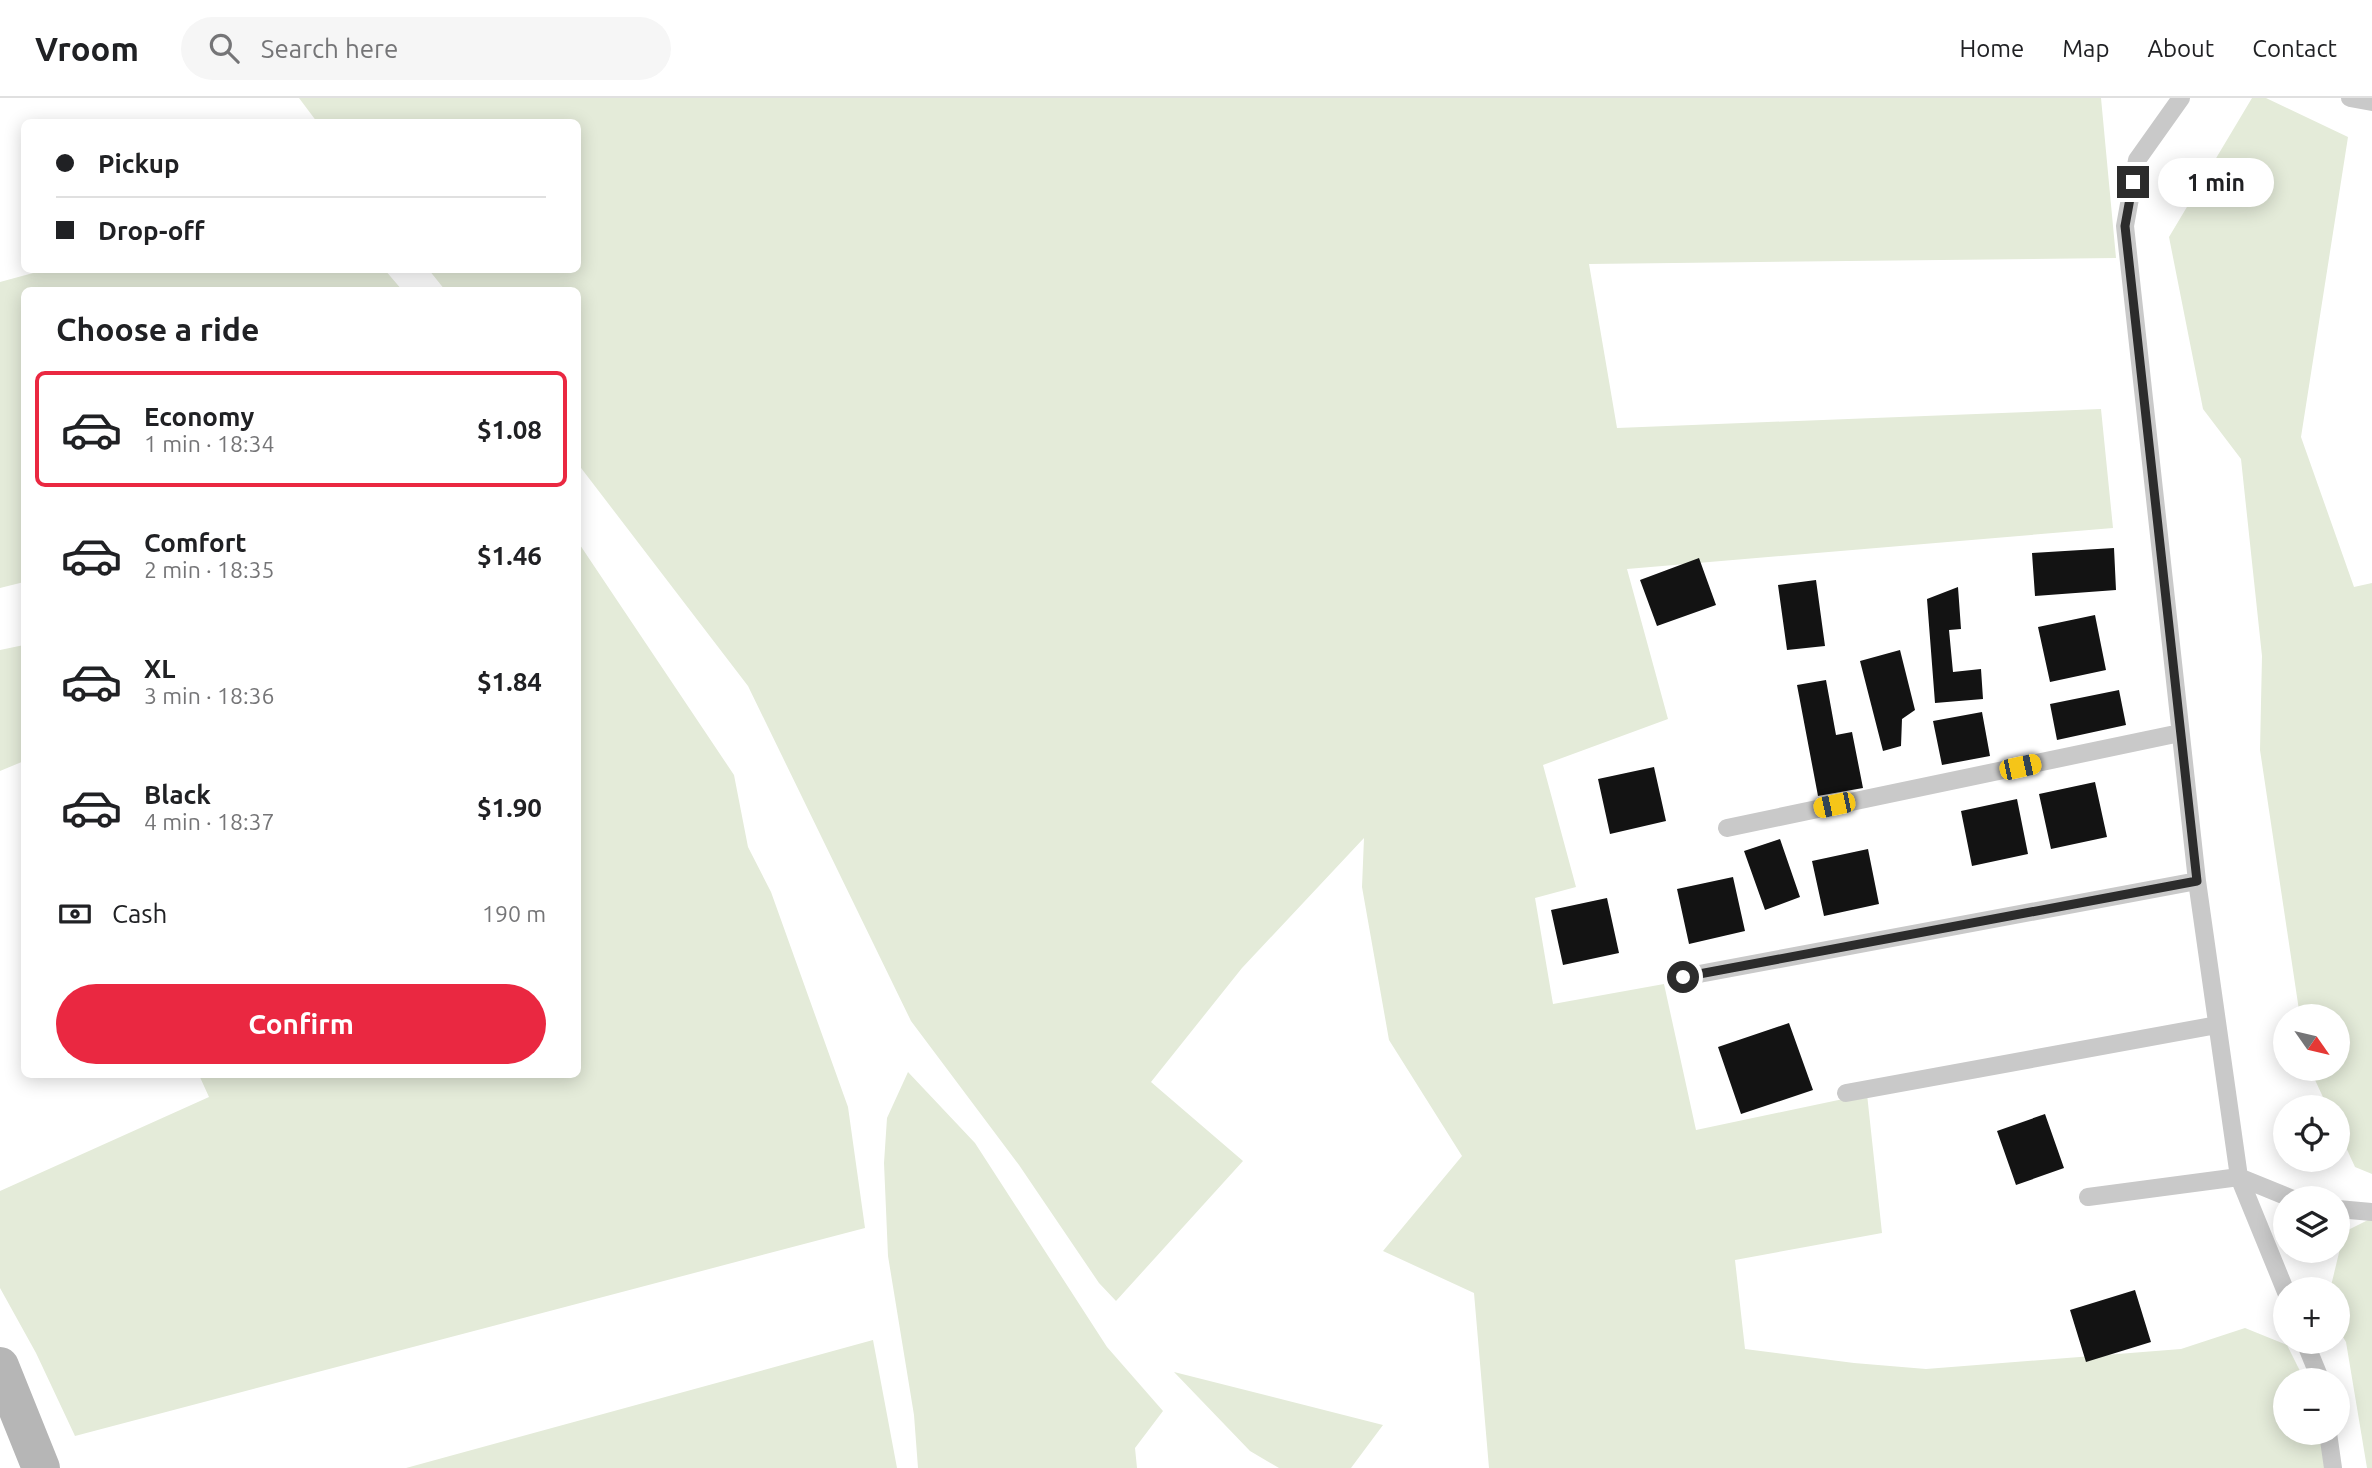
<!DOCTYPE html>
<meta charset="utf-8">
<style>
body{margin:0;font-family:Ubuntu,sans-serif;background:#f6f6f6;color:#202124;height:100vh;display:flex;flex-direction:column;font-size:26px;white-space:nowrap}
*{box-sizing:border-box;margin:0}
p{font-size:23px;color:#757577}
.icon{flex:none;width:38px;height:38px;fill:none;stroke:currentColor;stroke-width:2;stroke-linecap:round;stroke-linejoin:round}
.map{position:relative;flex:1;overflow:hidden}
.panel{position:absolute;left:21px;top:189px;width:560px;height:791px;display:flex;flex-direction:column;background:#fff;border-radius:10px;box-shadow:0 4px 18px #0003}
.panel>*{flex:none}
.top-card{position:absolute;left:21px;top:21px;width:560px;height:154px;border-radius:10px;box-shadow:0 4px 18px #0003;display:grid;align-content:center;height:154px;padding:0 35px;background:#fff}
.needle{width:46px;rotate:124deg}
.controls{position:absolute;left:2273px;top:906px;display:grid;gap:14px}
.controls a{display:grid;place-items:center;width:77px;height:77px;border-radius:50%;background:#fff;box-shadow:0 4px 18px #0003;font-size:35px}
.end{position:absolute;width:32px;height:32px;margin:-16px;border:9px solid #2c2c2c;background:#fff;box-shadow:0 0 0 4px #fff}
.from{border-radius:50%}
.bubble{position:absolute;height:49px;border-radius:24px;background:#fff;box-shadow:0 4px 18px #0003;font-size:23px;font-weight:700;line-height:49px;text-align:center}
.car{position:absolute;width:21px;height:42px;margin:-21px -10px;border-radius:9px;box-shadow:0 0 5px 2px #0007;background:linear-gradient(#f5c518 24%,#345 0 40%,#f5c518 0 76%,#345 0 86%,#f5c518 0)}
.top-card b{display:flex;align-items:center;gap:24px;height:66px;font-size:26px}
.top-card b+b{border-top:2px solid #e0e0e0}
.top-card i{width:18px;height:18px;background:#202124}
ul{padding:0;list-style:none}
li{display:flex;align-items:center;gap:21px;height:116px;margin:0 14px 10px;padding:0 21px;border:4px solid transparent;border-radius:10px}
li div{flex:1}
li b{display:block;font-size:26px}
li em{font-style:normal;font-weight:700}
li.on{border-color:#ea2841}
li>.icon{width:63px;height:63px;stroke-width:1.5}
h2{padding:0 35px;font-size:32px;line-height:84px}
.pay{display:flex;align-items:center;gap:18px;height:77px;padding:0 35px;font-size:26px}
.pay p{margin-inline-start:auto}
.cta{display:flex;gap:14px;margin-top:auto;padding:14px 35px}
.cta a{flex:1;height:80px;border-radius:42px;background:#ea2841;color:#fff;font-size:28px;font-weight:700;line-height:80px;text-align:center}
header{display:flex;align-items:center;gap:42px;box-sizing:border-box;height:98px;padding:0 35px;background:#fff;border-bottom:2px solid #e0e0e0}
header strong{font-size:33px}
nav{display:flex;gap:38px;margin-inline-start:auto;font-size:24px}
.search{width:490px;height:63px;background:#f6f6f6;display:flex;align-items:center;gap:18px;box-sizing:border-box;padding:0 24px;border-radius:38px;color:#757577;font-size:26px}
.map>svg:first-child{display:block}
.green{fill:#e4ebd9}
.building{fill:#131313}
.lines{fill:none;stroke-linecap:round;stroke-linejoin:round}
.lane{stroke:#c9c9c9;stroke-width:18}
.secondary{stroke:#b6b6b6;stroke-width:38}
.route{stroke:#2c2c2c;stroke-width:9}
</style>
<header>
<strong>Vroom</strong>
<div class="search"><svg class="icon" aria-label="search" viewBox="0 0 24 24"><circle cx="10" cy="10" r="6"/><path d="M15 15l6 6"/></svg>Search here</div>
<nav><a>Home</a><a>Map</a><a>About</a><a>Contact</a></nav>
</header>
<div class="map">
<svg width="2372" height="1370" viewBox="0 0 2372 1370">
<rect width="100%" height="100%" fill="#fff"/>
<path class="green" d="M299 0H2101L2116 160 1589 166 1617 330 2101 311 2113 430 1627 471 1668 621 1543 667 1576 789 1535 800 1553 906 1664 886 1696 1032 1867 996 1882 1135 1735 1162 1745 1251 1854 1265 1926 1271 2181 1251 2245 1230 2287 1247 2305 1283H2286V1335H2328L2332 1370H1489L1474 1195 1383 1153 1462 1058 1389 942 1362 789 1364 740 1242 870 1151 984 1243 1063 1116 1203 1099 1185 1019 1067 911 923 748 588 578 366V192H445L429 172H578V24H317Z
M2252 0H2266L2348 39 2301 339 2354 489 2372 485V1076L2355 1069 2338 1032V1010H2328L2310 971H2338V919H2300L2260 652 2262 558 2241 361 2203 311 2169 139Z
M44 172H385L402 192H24V484L0 490V184Z
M578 444 734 677 748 749 771 794 848 1009 865 1130 75 1338 36 1255 0 1190V1093L209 999 199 977 578 976Z
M24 547V663L0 673V552Z
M908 974 975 1045 1107 1249 1163 1313 1135 1350 1137 1370H918L914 1317 888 1158 884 1065 887 1020Z
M2372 1120V1370H2367L2346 1244 2338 1231V1192H2330L2344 1134Z
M873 1242 897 1370H406Z
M1174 1274 1383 1327 1351 1370H1279L1250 1353Z"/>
<path class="building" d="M2114 450 2116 492 2035 498 2032 455Z
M1699 460 1716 507 1657 528 1640 482Z
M1816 482 1825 548 1787 552 1778 487Z
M1958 489 1961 531 1949 532 1953 574 1981 571 1983 601 1935 605 1927 501Z
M2095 517 2106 572 2050 584 2038 529Z
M1900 552 1915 612 1902 621 1901 648 1883 653 1860 563Z
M1826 582 1836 637 1852 634 1863 690 1818 698 1797 587Z
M2119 592 2126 627 2057 642 2050 606Z
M1982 614 1990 658 1942 667 1933 623Z
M1654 669 1666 723 1610 736 1598 681Z
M2095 684 2107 739 2051 751 2039 696Z
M2017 701 2028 756 1972 768 1961 713Z
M1780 741 1800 799 1765 812 1744 753Z
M1868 751 1879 806 1824 818 1812 763Z
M1733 779 1745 833 1689 846 1677 791Z
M1607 800 1619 855 1563 867 1551 812Z
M1789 925 1813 992 1741 1016 1718 949Z
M2045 1016 2064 1070 2016 1087 1997 1033Z
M2135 1192 2151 1244 2086 1264 2070 1212Z"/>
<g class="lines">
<path class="lane" d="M2181 0 2137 62 2125 128 2197 783 2239 1079 2286 1194
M2350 0 2372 4
M1727 730 2180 635
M1683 879 2197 783
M1846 995 2217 927
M2088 1099 2239 1079 2293 1101
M2338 1111 2372 1114
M2305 1244 2321 1283
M2328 1335 2333 1370"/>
<path class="secondary" d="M0 1268 41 1370"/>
</g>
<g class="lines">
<path class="route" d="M1683 879 2197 783 2125 128 2133 84"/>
</g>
</svg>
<div class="controls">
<a><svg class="needle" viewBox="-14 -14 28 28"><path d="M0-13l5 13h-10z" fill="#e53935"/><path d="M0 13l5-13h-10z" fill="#757577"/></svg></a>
<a><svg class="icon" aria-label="locate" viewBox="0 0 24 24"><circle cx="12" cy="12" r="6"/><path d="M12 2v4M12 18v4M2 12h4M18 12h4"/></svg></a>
<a><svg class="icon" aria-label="layers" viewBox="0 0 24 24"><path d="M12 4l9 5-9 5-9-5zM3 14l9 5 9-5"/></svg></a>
<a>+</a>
<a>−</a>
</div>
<i class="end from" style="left:1683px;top:879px"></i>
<i class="end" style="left:2133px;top:84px"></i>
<div class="bubble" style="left:2158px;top:60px;width:116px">1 min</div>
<i class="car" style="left:2020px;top:669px;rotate:78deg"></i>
<i class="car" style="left:1834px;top:707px;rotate:258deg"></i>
<div class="top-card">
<b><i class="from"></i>Pickup</b>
<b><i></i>Drop-off</b>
</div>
<section class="panel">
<h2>Choose a ride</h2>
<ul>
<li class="on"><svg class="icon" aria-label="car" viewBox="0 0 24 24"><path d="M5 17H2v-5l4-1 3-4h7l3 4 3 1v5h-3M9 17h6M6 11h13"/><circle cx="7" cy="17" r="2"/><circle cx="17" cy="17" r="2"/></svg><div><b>Economy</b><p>1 min · 18:34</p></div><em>$1.08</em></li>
<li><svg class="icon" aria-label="car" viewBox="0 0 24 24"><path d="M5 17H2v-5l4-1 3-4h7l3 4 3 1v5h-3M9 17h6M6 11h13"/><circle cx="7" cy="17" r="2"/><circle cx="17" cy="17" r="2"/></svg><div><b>Comfort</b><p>2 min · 18:35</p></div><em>$1.46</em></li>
<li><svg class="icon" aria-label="car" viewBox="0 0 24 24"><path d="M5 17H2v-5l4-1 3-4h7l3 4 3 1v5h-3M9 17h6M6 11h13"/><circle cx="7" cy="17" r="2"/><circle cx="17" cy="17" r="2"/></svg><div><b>XL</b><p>3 min · 18:36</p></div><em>$1.84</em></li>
<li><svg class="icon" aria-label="car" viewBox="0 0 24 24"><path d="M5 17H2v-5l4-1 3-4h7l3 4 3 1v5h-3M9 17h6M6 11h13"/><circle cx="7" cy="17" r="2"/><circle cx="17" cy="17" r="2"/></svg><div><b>Black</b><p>4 min · 18:37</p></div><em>$1.90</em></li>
</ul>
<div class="pay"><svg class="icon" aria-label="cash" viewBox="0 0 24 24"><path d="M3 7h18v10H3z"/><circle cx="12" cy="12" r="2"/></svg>Cash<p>190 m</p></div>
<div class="cta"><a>Confirm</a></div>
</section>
</div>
